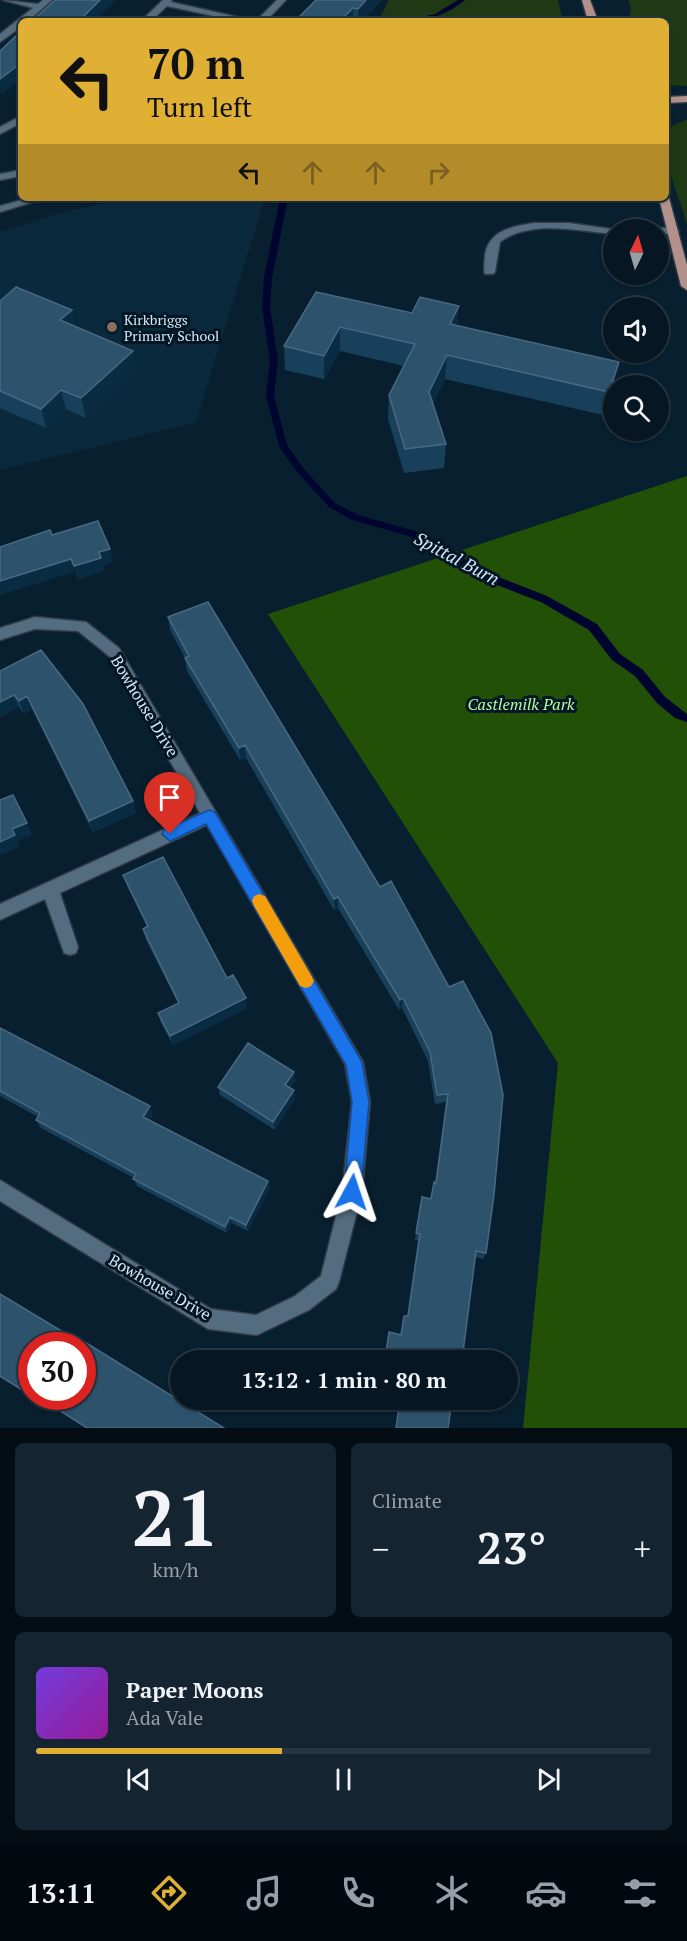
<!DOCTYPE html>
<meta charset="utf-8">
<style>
body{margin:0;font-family:"PT Serif",serif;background:#142430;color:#f1f3f6;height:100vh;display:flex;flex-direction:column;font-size:22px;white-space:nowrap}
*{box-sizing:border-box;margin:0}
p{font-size:20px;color:#989fa6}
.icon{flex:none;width:33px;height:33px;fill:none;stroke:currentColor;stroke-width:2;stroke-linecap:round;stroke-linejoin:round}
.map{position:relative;height:1428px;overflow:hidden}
.drawer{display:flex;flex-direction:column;gap:15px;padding:15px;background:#030d13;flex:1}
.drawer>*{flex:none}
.hud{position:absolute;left:18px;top:18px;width:651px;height:183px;border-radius:9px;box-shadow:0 2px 4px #0004,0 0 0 2px #273641;background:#e0b034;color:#111;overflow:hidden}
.needle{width:39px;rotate:5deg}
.fabs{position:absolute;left:603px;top:219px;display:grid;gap:12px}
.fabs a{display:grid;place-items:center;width:66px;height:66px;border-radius:50%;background:#061723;box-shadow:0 2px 4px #0004,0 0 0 2px #273641;font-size:30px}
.speed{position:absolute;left:18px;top:1332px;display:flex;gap:12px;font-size:30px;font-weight:700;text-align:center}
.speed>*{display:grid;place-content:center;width:78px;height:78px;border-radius:50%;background:#061723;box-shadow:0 2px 4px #0004,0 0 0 2px #273641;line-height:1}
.speed .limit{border:9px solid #d22;background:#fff;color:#111}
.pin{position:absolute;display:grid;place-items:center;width:51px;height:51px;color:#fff;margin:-62px -26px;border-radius:50% 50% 50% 0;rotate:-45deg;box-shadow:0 0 6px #0007}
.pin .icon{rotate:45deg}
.me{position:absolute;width:66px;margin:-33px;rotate:5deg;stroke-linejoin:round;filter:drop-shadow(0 0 4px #0008)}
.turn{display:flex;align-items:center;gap:21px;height:126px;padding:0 30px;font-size:27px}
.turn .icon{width:78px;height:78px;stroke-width:2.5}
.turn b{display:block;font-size:42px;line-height:51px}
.lanes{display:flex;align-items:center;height:57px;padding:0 30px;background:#0003;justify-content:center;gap:30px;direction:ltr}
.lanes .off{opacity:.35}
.big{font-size:45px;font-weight:700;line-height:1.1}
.drawer .card{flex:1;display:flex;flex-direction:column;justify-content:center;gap:9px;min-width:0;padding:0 21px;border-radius:9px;background:#142430}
.drawer .dial{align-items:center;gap:0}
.dial b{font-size:78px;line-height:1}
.song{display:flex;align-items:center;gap:18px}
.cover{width:72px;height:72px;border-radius:9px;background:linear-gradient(135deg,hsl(260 70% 55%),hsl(300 70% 35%))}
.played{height:6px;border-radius:3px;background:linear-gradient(90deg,#e0b034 40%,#273641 40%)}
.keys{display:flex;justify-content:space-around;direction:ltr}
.heat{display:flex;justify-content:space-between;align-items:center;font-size:33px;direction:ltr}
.drawer .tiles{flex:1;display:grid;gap:15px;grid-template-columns:1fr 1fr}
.card:last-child{grid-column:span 2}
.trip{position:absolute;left:170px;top:1350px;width:348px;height:60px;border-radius:30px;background:#061723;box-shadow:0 2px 4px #0004,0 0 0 2px #273641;font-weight:700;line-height:60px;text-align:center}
.tab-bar{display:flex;height:96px;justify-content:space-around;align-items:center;background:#02090e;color:#989fa6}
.tab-bar .icon{width:42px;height:42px}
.tab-bar .selected{color:#e0b034}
.tab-bar b{font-size:27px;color:#f1f3f6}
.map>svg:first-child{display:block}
.built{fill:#0b293d}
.green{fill:#1e3913}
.forest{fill:#225007}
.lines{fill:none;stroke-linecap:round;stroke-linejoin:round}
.stream{fill:#00052f;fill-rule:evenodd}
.minor-casing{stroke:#303947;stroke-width:3}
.major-casing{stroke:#303947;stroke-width:3}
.minor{fill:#546c80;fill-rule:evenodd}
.major{fill:#b2918b;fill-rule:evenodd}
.wall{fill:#18405b}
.shaded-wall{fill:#092c43}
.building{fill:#2d526c;stroke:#486981;stroke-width:1.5}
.route{fill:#1a73e8;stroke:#114b97;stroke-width:1.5}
.slow{fill:#f59e0b}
.education-dot{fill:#8d6e63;stroke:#021625;stroke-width:2}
.labels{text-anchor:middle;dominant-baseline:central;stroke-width:6;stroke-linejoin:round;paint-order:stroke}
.far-poi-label{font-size:14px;fill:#d9e6f2;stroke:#021625;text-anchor:start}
.park-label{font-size:16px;font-style:italic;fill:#b4f99b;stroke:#021625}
.street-label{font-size:16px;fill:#d9e6f2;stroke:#021625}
.water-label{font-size:18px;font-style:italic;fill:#d9e5f7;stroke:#021625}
</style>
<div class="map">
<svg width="687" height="1428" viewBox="0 0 687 1428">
<rect width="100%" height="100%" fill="#081f2f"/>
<path class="built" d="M127,198H265L196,422L0,470V232L60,213Z"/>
<path class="green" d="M389,0H558L563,21H378Z
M628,0H687V86L666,85V21H629L631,8Z
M687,119V225C678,190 661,165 668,128Z"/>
<path class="forest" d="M687,476V1428H523L558,1063L268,614Z"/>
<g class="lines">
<path class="stream" d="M458,0H465C448,14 429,21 407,21L435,14Z
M280,198H288L272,278L270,307L278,361L274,396L287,445L303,468L335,503L358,515L415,531L493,575L547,596L597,624L620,654L643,670L665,697L687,714V722L675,718L657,703L635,676L612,660L589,630L541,602L487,581L409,536L352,520L329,507L297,472L279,446L266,396L270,361L262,307L264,278Z"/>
<g class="minor-casing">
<path id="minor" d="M3,0L38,4L43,0H52L28,21H21V27L0,42V34L33,8Z
M163,0H172L171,2L255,21H237L167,6L151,21H141Z
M277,0H286L266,21H256Z
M21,116V123L0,134V127Z
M21,170V176L0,180V174Z
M29,198H46L0,212V206Z
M534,223H569L618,230H614V234C578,231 531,219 500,242L495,272L493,274H485C483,269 485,262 485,255C489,230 513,226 534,223Z
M658,228H674L679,231L674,234H658V230H654Z
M35,617L86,622L119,648L363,1062L370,1102L362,1192L339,1282L336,1289L309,1310L257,1335L208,1329L0,1201V1180L211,1309L256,1315L295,1296L321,1276L342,1192L352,1102L345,1064L207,825L60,893L78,947L76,953L70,955L64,953L45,899L0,920V904L200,813L109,656L78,631L35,629L0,640V628Z"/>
</g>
<g class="major-casing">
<path id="major" d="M582,0H590L598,21H588Z
M687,96V102L666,103V97Z
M666,195L669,198L687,265V290L681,286L659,198H666Z"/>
</g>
<use href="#minor" class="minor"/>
<use href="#major" class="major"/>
</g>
<path class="wall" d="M316,0H382L362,21H295Z
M316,292L457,326L619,362L613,386L603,415L445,379L433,404L446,444L444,468L404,473L388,419L389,395L404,366L340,351L324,379L285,370L284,346Z
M0,301L75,327L133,351L136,370L86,418L66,409L46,428L0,408Z
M168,617L380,887L449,987L486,1253L483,1259L476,1257L401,1334L407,1316L418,1240H415L420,1204L430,1199L434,1182L435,1183L446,1102L435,1104L428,1061L402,1008L399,1010L338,908L334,910L246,758L240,760L187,671L185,658L170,630Z
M0,671L133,801L136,813L93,832L32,709L24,714L19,707Z
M123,875L227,978L247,1008L173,1045L161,1023L158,1013L178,1003L146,940L143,929L147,927L127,886Z
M0,1028L153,1114L150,1120L268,1181L270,1188L248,1231L232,1223L227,1233L137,1186L134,1178L41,1128L36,1120L38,1117L0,1096Z
M295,1080L290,1088L294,1090L295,1098L275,1130L220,1095L218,1087Z"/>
<path class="shaded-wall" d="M100,0H116L95,21H79Z
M366,0H382L362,21H358V9Z
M353,8V21H340Z
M21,63V79L1,95L0,79Z
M459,306L457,330L450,324Z
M72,310L76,330L60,320Z
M340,327V351L324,379V356Z
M133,351L136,370L86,418L81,398Z
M447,355L445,379L427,416L429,392Z
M619,362L613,386L603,415L609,392Z
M61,390L66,409L46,428L41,409Z
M110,549L113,562L103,565L104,571L77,580L74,566L99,552Z
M71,559L74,572L0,595V581Z
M14,695L19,707L0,718V702Z
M27,696L32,709L24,714L19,701Z
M245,745L246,758L240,760L239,748Z
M133,801L136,813L93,832L89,821Z
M27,823L32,835L17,841L20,847L0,855V842L12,829Z
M338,897V908L334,910V899Z
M246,998L247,1008L173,1045L170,1036Z
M403,998L402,1008L399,1010L400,1000Z
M294,1072L295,1080L286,1093L285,1085Z
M294,1090L295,1098L275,1130L273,1122Z
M150,1106L153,1114L147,1125L143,1117Z
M268,1181L270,1188L248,1231L246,1225Z
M230,1217L232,1223L227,1233L225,1227Z"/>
<path class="building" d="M55,0H100L79,21H32Z
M316,0H366L358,9L353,8L340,21H295Z
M21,31V63L0,79V51Z
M16,287L72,310L60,320L133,351L81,398L61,390L41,409L0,391V301Z
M316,292L412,313L420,297L459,306L450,324L619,362L609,392L447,355L429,392L446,444L405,449L389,395L415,344L340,327L324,356L284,346Z
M98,521L110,549L99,552L101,558L74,566L71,559L0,581V547L50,530L52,535Z
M208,602L380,887L391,881L449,987L463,981L491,1033L503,1095L494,1195L486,1253L476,1251L462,1360H385L389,1332L401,1335L404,1316H408L420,1234L416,1233L422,1197L431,1199L434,1182L436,1183L448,1094L437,1095L430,1052L403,998L400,1000L338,897L334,899L245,745L239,748L185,658L189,656L168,617Z
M41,650L83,704L133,801L89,821L27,696L19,701L14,695L0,702V671Z
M13,795L27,823L12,829L15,835L0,842V800Z
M163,857L227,978L233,975L246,998L170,1036L158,1013L179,1003L143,929L148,926L123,875Z
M0,1028L150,1106L143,1117L268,1181L246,1225L230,1217L225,1227L133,1179L136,1174L36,1120L40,1113L0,1091Z
M248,1043L294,1072L285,1085L294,1090L273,1122L218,1087Z
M0,1294L73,1338L75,1336L224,1428H87L37,1396H82V1346H32V1393L30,1395L0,1376Z
M400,1400H452L448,1428H396Z"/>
<path class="route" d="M209,810L215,812L362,1062L369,1102L361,1192L358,1198L352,1201L346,1198L344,1192L352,1102L346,1065L206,824L170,841L162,834L164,830Z"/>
<path class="slow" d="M259,894L265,896L311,975L314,981L311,986L306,988L300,986L254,906L252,901L254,896Z"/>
<circle class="education-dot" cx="112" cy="327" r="6"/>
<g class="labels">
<g class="far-poi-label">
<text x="124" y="319">Kirkbriggs<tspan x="124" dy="16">Primary School</tspan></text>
</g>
<g class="park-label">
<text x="521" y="704">Castlemilk Park</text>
</g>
<g class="street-label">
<text transform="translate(145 706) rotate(59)">Bowhouse Drive</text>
<text transform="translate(160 1287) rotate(30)">Bowhouse Drive</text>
</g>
<g class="water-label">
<text transform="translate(457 558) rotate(28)">Spittal Burn</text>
</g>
</g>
</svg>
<div class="fabs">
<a><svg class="needle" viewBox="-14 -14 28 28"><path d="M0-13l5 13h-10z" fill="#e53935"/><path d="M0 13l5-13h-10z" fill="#989fa6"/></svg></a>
<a><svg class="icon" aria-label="sound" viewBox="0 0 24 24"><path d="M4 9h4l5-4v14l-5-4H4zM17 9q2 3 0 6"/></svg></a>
<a><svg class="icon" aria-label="search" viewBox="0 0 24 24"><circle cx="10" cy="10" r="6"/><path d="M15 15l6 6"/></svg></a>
</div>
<div class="speed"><div class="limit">30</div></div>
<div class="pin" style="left:170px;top:834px;background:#d93025"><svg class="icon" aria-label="arrive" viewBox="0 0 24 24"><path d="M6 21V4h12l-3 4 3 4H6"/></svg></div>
<svg class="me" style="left:352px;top:1192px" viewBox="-20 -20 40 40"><path d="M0-17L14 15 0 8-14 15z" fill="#1a73e8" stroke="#fff" stroke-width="4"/></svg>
<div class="trip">13:12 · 1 min · 80 m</div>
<div class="hud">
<div class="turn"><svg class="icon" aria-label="left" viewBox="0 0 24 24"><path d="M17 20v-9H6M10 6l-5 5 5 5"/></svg><div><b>70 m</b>Turn left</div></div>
<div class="lanes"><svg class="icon" aria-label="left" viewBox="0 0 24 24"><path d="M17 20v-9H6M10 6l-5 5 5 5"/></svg><svg class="icon off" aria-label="ahead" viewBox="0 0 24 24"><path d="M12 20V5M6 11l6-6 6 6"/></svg><svg class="icon off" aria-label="ahead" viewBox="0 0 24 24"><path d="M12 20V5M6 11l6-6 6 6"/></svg><svg class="icon off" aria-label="right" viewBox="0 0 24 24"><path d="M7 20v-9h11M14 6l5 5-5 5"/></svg></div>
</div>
</div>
<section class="drawer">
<div class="tiles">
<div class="card dial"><b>21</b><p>km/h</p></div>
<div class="card"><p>Climate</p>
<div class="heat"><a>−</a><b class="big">23°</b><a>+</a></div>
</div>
<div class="card">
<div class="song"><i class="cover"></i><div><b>Paper Moons</b><p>Ada Vale</p></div></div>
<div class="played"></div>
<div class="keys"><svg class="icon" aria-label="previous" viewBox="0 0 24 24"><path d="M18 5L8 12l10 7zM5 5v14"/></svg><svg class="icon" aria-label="pause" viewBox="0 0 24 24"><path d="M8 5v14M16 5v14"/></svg><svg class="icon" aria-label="next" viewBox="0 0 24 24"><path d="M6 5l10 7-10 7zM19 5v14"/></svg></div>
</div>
</div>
</section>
<nav class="tab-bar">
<b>13:11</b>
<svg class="icon selected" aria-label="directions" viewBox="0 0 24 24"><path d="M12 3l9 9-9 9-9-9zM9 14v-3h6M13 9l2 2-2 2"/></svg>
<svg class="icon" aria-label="music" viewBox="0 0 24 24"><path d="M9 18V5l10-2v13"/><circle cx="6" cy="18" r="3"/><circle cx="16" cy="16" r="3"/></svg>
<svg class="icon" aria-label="phone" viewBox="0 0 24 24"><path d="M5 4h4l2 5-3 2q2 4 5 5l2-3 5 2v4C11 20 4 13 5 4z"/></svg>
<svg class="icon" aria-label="climate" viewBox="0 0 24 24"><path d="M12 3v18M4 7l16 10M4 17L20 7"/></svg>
<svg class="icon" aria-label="car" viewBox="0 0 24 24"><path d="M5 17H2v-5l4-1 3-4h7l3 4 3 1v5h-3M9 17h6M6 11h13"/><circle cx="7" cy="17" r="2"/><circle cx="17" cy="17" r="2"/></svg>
<svg class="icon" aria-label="filters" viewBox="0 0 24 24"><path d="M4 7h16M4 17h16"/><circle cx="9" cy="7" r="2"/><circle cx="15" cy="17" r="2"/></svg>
</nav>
